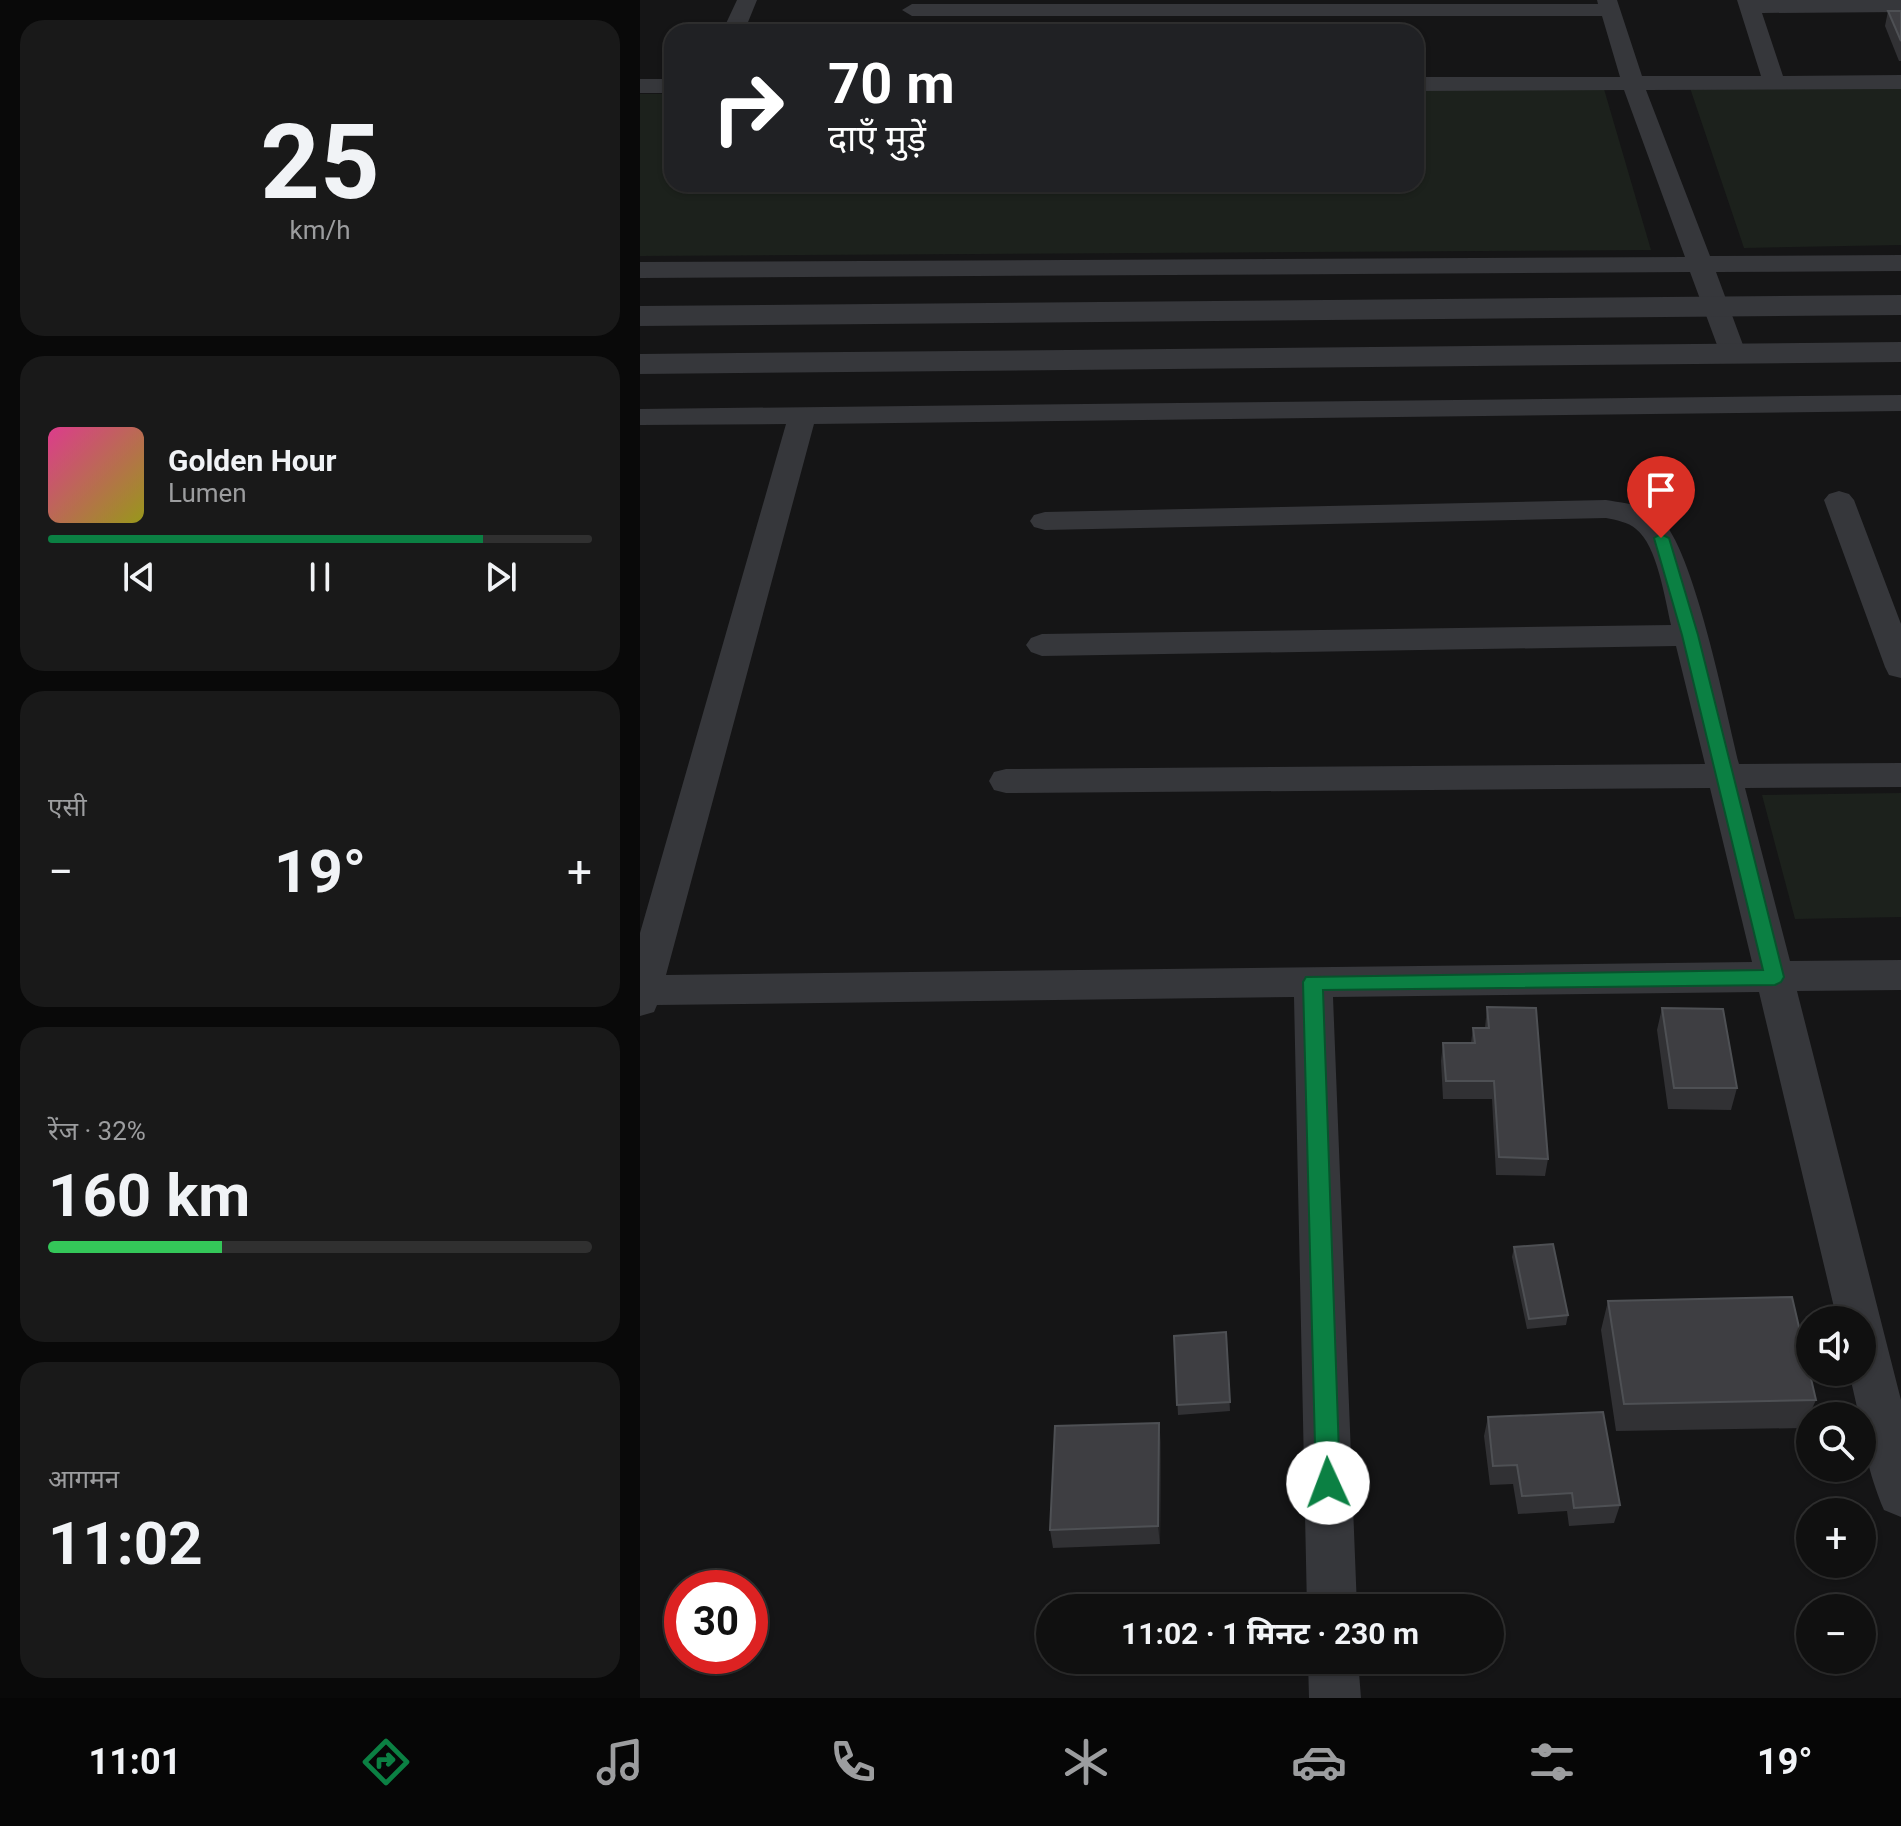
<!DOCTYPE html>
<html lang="hi">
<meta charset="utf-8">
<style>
body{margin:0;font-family:Roboto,"Noto Sans Devanagari",sans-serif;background:#191919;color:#f1f3f6;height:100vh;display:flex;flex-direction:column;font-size:30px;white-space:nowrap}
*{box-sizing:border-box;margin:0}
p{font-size:26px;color:#9c9d9f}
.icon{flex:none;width:44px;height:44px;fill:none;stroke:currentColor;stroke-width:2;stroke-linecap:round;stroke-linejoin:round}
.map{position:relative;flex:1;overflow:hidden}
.side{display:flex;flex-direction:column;gap:20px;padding:20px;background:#090909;width:640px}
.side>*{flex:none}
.hud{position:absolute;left:24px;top:24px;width:760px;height:168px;border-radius:24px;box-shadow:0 2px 6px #0004,0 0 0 2px #303030;background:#202124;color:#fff;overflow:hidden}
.buttons{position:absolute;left:1156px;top:1306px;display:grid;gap:16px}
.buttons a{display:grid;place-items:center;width:80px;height:80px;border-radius:50%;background:#101010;box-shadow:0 2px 6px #0004,0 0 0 2px #303030;font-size:40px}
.speed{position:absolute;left:24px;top:1570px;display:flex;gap:16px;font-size:40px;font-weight:700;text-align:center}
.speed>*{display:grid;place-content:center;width:104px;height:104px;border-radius:50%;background:#101010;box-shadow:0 2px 6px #0004,0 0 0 2px #303030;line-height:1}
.speed .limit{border:12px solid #d22;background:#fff;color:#111}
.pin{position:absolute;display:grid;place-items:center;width:68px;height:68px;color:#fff;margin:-82px -34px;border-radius:50% 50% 50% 0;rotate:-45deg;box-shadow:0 0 8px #0007}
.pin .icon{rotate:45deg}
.me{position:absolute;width:88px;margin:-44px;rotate:358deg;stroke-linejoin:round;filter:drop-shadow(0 0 6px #0008)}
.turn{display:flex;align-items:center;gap:28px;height:168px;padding:0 32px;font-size:36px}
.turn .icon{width:104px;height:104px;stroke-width:2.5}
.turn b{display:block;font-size:56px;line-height:68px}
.big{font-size:60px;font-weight:700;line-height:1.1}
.side .widget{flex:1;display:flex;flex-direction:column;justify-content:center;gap:12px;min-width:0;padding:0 28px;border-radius:24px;background:#191919}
.side .dial{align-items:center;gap:0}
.dial b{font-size:104px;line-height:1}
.song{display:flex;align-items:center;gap:24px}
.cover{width:96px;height:96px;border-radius:12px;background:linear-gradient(135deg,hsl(330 70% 55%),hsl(60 70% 35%))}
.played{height:8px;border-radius:4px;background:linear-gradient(90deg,#0b8043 80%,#303030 80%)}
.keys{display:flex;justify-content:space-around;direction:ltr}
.heat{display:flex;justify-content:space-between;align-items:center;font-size:44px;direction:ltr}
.charge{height:12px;border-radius:6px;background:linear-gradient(90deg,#34c759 32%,#303030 0)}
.trip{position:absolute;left:396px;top:1594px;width:468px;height:80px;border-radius:40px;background:#101010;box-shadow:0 2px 6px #0004,0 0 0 2px #303030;font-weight:700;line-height:80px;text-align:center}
.tab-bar{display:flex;height:128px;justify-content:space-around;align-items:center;background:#060606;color:#9c9d9f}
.tab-bar .icon{width:56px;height:56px}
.tab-bar .current{color:#0b8043}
.tab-bar b{font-size:36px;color:#f1f3f6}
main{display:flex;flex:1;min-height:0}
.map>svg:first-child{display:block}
.green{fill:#1c211c}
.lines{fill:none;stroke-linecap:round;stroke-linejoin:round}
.minor{fill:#36373b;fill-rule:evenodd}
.tertiary{fill:#36373b;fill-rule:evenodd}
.wall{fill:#313134}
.shaded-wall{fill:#202022}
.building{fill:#3e3e42;stroke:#4e5054;stroke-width:2}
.route{fill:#0b8043;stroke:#07532c;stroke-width:2}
</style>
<main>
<section class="side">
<div class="widget dial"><b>25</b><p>km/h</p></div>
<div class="widget">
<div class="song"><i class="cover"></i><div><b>Golden Hour</b><p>Lumen</p></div></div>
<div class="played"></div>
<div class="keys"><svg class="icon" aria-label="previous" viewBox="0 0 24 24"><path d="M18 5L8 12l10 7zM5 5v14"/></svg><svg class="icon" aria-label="pause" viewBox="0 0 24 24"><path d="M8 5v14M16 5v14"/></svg><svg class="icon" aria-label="next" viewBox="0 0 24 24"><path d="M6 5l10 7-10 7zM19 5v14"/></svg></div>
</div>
<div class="widget"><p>एसी</p>
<div class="heat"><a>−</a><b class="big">19°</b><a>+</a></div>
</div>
<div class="widget"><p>रेंज · 32%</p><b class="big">160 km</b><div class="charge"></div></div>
<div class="widget"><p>आगमन</p><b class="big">11:02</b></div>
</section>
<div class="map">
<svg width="1261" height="1698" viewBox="0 0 1261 1698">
<rect width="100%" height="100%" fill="#151516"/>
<path class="green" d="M1261,87V245L1104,248L1050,88Z
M964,89L1011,250L0,256V94H32V184H776V90Z
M1261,793V917L1155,919L1122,795Z"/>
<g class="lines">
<path class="minor" d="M97,0H117L104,32H82Z
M957,0H977L1002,76H1121L1097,0H1261V12L1122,13L1143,76L1261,75V89L1006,90L1070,256L1261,255V271L1076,272L1106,353L1103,359H1083L1080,353L1050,272L0,278V262L1045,257L984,90L776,91V77H980L962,16H272L262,10L272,4H958Z
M0,79H32V93H0Z
M1261,395V411L174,424L26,975L1112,962L1070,788L366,793L354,790L349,781L354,772L366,769L1065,764L1036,646L402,656L391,652L386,645L391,638L402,634L1031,625C1025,599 1017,545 996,529C988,522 976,520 966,518L405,530L394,527L390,521L394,515L405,512L966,500C983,503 1006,505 1019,517C1054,547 1086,713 1099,764L1261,763V787L1105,788L1150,961L1261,960V990L1157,991L1261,1400V1517L1244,1510C1232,1482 1222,1447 1222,1416H1219L1209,1372H1222V1320H1197L1119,992L693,997L717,1608H667L654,997L17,1005L14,1012L0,1016V933L146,424L0,425V409Z
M1199,491L1209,494L1214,500L1261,624V678L1249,675L1245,667L1184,500L1189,494Z
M668,1660H718L721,1698H669Z"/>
<path class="tertiary" d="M1261,295V315L0,326V306Z
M1261,342V362L0,374V354Z"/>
</g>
<path class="wall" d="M1248,11H1261V61H1259L1245,26Z
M847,1007L908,1159L905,1176L856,1175L852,1099H803L801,1061L803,1043H831L833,1028H845Z
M1022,1008L1097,1088L1091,1110L1028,1109L1017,1030Z
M874,1247L928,1315L926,1325L887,1329L872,1257Z
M968,1301L1176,1400L1163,1428L976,1431L961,1330Z
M586,1332L590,1411L538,1415L534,1336Z
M848,1417L980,1505L974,1523L929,1526L927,1511L878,1514L873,1484L850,1485L844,1436Z
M521,1442L520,1544L413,1548L410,1530Z"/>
<path class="shaded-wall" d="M519,1423L521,1442L520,1544L518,1526Z"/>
<path class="building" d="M1248,11H1261V41Z
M847,1007L896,1008L908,1159L859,1157L854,1081H806L803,1043H835L833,1028H849Z
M1022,1008L1083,1009L1097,1088H1034Z
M913,1244L928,1315L889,1319L874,1247Z
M1152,1297L1176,1400L984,1404L968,1301Z
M586,1332L590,1402L537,1405L534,1336Z
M963,1412L980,1505L934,1508L932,1493L882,1496L877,1465L853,1466L848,1417Z
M519,1423L518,1526L410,1530L415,1426Z"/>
<path class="route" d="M1021,534L1029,538L1058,635L1144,977L1141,982L1135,985L683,990L700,1483L696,1491L688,1494L680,1491L676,1483L663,982L666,977L1123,970L1042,635L1014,538Z"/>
</svg>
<div class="buttons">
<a><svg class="icon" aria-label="sound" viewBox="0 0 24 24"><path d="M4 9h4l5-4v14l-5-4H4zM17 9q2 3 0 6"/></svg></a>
<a><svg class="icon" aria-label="search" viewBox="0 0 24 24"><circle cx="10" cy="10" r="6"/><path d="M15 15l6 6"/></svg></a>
<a>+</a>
<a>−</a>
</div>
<div class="speed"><div class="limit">30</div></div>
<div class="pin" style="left:1021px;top:538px;background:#d93025"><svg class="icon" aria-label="arrive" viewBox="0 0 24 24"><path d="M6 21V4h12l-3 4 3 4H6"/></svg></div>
<svg class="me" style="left:688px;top:1483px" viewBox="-20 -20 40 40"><circle r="19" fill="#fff"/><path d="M0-13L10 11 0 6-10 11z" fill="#0b8043"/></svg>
<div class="trip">11:02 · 1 मिनट · 230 m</div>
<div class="hud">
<div class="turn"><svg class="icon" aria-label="right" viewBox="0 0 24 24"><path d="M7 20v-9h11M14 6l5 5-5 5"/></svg><div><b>70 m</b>दाएँ मुड़ें</div></div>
</div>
</div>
</main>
<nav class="tab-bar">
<b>11:01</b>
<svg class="icon current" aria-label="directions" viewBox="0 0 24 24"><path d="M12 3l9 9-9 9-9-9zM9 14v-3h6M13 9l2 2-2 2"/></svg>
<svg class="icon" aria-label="music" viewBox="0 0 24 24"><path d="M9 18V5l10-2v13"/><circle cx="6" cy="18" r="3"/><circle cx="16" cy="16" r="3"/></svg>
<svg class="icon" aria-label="phone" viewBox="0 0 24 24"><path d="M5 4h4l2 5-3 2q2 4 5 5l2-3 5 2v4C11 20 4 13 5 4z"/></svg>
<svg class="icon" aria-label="climate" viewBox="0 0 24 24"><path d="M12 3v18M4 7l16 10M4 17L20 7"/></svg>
<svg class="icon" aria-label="car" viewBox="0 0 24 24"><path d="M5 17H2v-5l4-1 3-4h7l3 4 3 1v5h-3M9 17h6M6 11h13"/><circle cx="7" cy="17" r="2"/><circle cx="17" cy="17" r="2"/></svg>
<svg class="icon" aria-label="filters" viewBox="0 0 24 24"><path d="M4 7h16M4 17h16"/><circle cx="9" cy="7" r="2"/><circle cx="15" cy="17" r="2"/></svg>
<b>19°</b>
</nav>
